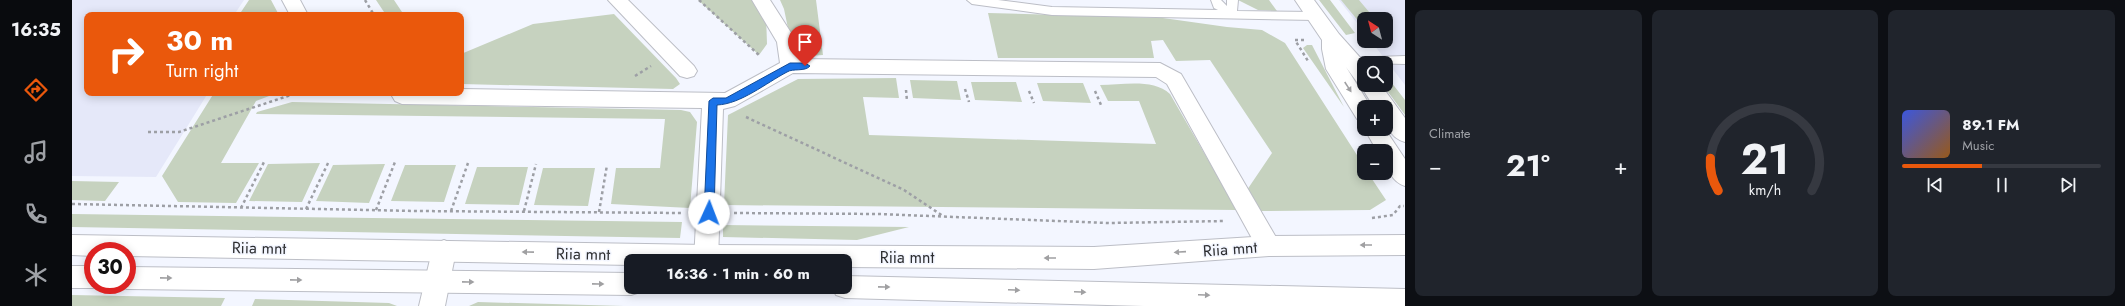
<!DOCTYPE html>
<meta charset="utf-8">
<style>
body{margin:0;font-family:Jost,sans-serif;background:#20242c;color:#f1f3f6;height:100vh;display:flex;flex-direction:column;font-size:15px;white-space:nowrap}
*{box-sizing:border-box;margin:0}
p{font-size:13px;color:#9ea1a6}
.icon{flex:none;width:22px;height:22px;fill:none;stroke:currentColor;stroke-width:2;stroke-linecap:round;stroke-linejoin:round}
.map{position:relative;flex:1;overflow:hidden}
.side{display:flex;flex-direction:column;gap:10px;padding:10px;background:#0d0f14;width:720px}
.side>*{flex:none}
.guide{position:absolute;left:12px;top:12px;width:380px;height:84px;border-radius:8px;box-shadow:0 2px 10px #0003;background:#ea580c;color:#fff;overflow:hidden}
.needle{width:26px;rotate:324deg}
.fabs{position:absolute;left:1285px;top:12px;display:grid;gap:8px}
.fabs a{display:grid;place-items:center;width:36px;height:36px;border-radius:8px;background:#171b24;box-shadow:0 2px 10px #0003;font-size:20px}
.speed{position:absolute;left:12px;top:242px;display:flex;gap:8px;font-size:20px;font-weight:700;text-align:center}
.speed>*{display:grid;place-content:center;width:52px;height:52px;border-radius:50%;background:#171b24;box-shadow:0 2px 10px #0003;line-height:1}
.speed .limit{border:6px solid #d22;background:#fff;color:#111}
.pin{position:absolute;display:grid;place-items:center;width:34px;height:34px;color:#fff;margin:-41px -17px;border-radius:50% 50% 50% 0;rotate:-45deg;box-shadow:0 0 4px #0007}
.pin .icon{rotate:45deg}
.me{position:absolute;width:44px;margin:-22px;rotate:2deg;stroke-linejoin:round;filter:drop-shadow(0 0 3px #0008)}
.turn{display:flex;align-items:center;gap:14px;height:84px;padding:0 16px;font-size:18px}
.turn .icon{width:52px;height:52px;stroke-width:2.5}
.turn b{display:block;font-size:28px;line-height:34px}
.big{font-size:30px;font-weight:700;line-height:1.1}
.side .widget{flex:1;display:flex;flex-direction:column;justify-content:center;gap:6px;min-width:0;padding:0 14px;border-radius:8px;background:#20242c}
.side .dial{align-items:center;gap:0}
.dial svg{height:104px;overflow:visible;fill:none;stroke:#363941;stroke-width:7;stroke-linecap:round;text-anchor:middle}
.dial text{fill:#f1f3f6;stroke:none}
.song{display:flex;align-items:center;gap:12px}
.cover{width:48px;height:48px;border-radius:6px;background:linear-gradient(135deg,hsl(230 70% 55%),hsl(30 70% 35%))}
.played{height:4px;border-radius:2px;background:linear-gradient(90deg,#ea580c 40%,#363941 40%)}
.keys{display:flex;justify-content:space-around;direction:ltr}
.heat{display:flex;justify-content:space-between;align-items:center;font-size:22px;direction:ltr}
.side .tiles{flex:1;display:grid;gap:10px;grid-template-columns:repeat(3,1fr)}
.trip{position:absolute;left:552px;top:254px;width:228px;height:40px;border-radius:8px;background:#171b24;box-shadow:0 2px 10px #0003;font-weight:700;line-height:40px;text-align:center}
main{display:flex;flex:1;min-height:0}
.menu{display:flex;flex-direction:column;width:72px;justify-content:space-around;align-items:center;background:#090b0e;color:#9ea1a6}
.menu .icon{width:28px;height:28px}
.menu .current{color:#ea580c}
.menu b{font-size:18px;color:#f1f3f6}
.map>svg:first-child{display:block}
.built{fill:#e5e8f9}
.green{fill:#c6d2bf}
.lines{fill:none;stroke-linecap:round;stroke-linejoin:round}
.service-casing{stroke:#bcbec6;stroke-width:2}
.minor-casing{stroke:#bcbec6;stroke-width:2}
.secondary-casing{stroke:#bcbec6;stroke-width:2}
.path{stroke:#9d9fa5;stroke-width:2.5;stroke-dasharray:3 3;stroke-linecap:butt}
.service{fill:#fff;fill-rule:evenodd}
.minor{fill:#fff;fill-rule:evenodd}
.secondary{fill:#fff;fill-rule:evenodd}
.oneway{fill:#a0a0a2}
.route{fill:#1a73e8;stroke:#114b97}
.labels{text-anchor:middle;dominant-baseline:central;stroke-width:3;stroke-linejoin:round;paint-order:stroke}
.street-label{font-size:16px;fill:#2c2d30;stroke:#f3f6ff}
</style>
<main>
<nav class="menu">
<b>16:35</b>
<svg class="icon current" aria-label="directions" viewBox="0 0 24 24"><path d="M12 3l9 9-9 9-9-9zM9 14v-3h6M13 9l2 2-2 2"/></svg>
<svg class="icon" aria-label="music" viewBox="0 0 24 24"><path d="M9 18V5l10-2v13"/><circle cx="6" cy="18" r="3"/><circle cx="16" cy="16" r="3"/></svg>
<svg class="icon" aria-label="phone" viewBox="0 0 24 24"><path d="M5 4h4l2 5-3 2q2 4 5 5l2-3 5 2v4C11 20 4 13 5 4z"/></svg>
<svg class="icon" aria-label="climate" viewBox="0 0 24 24"><path d="M12 3v18M4 7l16 10M4 17L20 7"/></svg>
</nav>
<div class="map">
<svg width="1333" height="306" viewBox="0 0 1333 306">
<rect width="100%" height="100%" fill="#f3f6ff"/>
<path class="built" d="M0,0H172L162,15H15V93H136L84,177L0,176Z
M1267,0H1333V85L1299,41H1314V19H1292V32Z"/>
<path class="green" d="M177,0H199L207,15H167Z
M304,0H322L332,15H314Z
M626,0H684L694,15L695,44L687,55Z
M708,0H744L751,55L722,57L712,9Z
M1166,0H1197L1205,11L1186,10Z
M1247,0H1258L1283,33L1274,35Z
M1269,0H1287L1303,19H1292V28Z
M916,13L1091,18L1155,27L1190,30L1213,43L1292,166V173H1296L1314,200L1298,210L1187,211L1175,190L1200,153L1138,60L1104,61L1091,40L1079,41L1082,58H926Z
M542,14L604,78L608,84L601,89L389,84V54L461,24Z
M1235,45H1240L1272,107L1231,48Z
M824,78L827,98L791,97L797,135L1084,144L1067,101H1036L1028,85C1050,85 1081,78 1098,94L1165,210L652,205L656,115L726,79Z
M1316,78L1333,100V115L1311,85H1314V79Z
M838,80L885,81L889,100L841,98Z
M899,82H944L950,102L903,100Z
M965,83H1011L1019,103L971,101Z
M142,93H205L184,101L149,163H187L164,203L106,202L90,176Z
M220,102L609,110L618,112L625,122L618,208L539,204L544,168H588L593,119L184,114L185,112Z
M248,163L230,202L177,201L196,164Z
M313,164L297,203L244,201L261,165Z
M333,165H384L372,202L319,201Z
M405,167H456L447,205L393,204Z
M471,168H523L516,206L462,205Z
M0,181L47,182L33,201L0,200Z
M0,214L610,222L608,238L0,227Z
M651,225L837,227L785,240L651,237Z
M0,295L153,298L149,306H0Z
M183,299L317,303L325,306H180Z
M406,302L552,306H397Z"/>
<g class="lines">
<g class="service-casing">
<path id="service" d="M895,0H926L980,7L1146,10L1142,8L1139,0H1149L1155,6V0H1166L1165,11L1244,12L1250,16L1244,20L980,15L900,4Z
M1333,56V64L1292,63V66H1274L1268,62L1274,58Z"/>
</g>
<g class="minor-casing">
<path id="minor" d="M210,0H228L236,15H218Z
M536,0H556L622,66L625,71L622,76L615,78L608,76Z
M680,0H698L725,42L727,59L1088,63L1109,74L1209,246L1206,253L1197,256L1188,253L1095,84L1084,77L721,73L663,106L651,109L646,261H622L630,108L330,104L323,101L320,96L321,93H389V89L653,93L708,63L705,42Z
M1223,0H1242L1267,34L1293,63L1292,85H1309L1333,118V142C1316,137 1314,123 1314,107H1302L1288,85L1289,83L1285,82L1274,67L1299,107H1292V121L1285,119L1254,69L1250,49V40Z
M1292,128L1313,129L1333,159V186C1318,181 1314,166 1314,151H1305Z
M372,240L381,244L384,251L373,306H347L360,251L363,244Z"/>
</g>
<g class="secondary-casing">
<path id="secondary" d="M0,235L635,245L1022,247L1197,236L1333,235V255L1197,256L1022,269L773,267V261H559V265L55,256V251H21V256L0,255Z
M0,266H21V285H29L21,288H0Z
M55,267L559,273V287H570L568,292L559,295L55,289L46,285H55Z
M773,276L1333,289V306H1072L773,298L764,295L760,287H773Z"/>
</g>
<path class="path" d="M293,0L302,15
M627,0L688,56
M1232,40H1223L1236,61
M563,76L579,66
M893,89L897,102
M834,90L835,101
M957,91L962,103
M1023,91L1029,105
M674,117L832,190L871,216
M76,132H107L225,93
M0,204L345,211L609,213
M169,208L193,160
M234,209L257,161
M304,210L323,162
M379,211L396,163
M452,211L464,164
M527,212L535,165
M662,213L806,214L1037,223L1153,221
M1300,218L1321,215L1328,206H1332"/>
<use href="#service" class="service"/>
<use href="#minor" class="minor"/>
<use href="#secondary" class="secondary"/>
</g>
<defs><path id="oneway-solid" d="M-6-.8H1V-3.2L6.5 0L1 3.2V.8H-6Z"/></defs>
<g class="oneway">
<use href="#oneway-solid" transform="translate(1276 87) rotate(57)"/>
<use href="#oneway-solid" transform="translate(1294 245) rotate(180)"/>
<use href="#oneway-solid" transform="translate(456 252) rotate(-179)"/>
<use href="#oneway-solid" transform="translate(1108 252) rotate(176)"/>
<use href="#oneway-solid" transform="translate(978 258) rotate(-180)"/>
<use href="#oneway-solid" transform="translate(94 278) rotate(1)"/>
<use href="#oneway-solid" transform="translate(224 280) rotate(1)"/>
<use href="#oneway-solid" transform="translate(396 282) rotate(1)"/>
<use href="#oneway-solid" transform="translate(526 284) rotate(1)"/>
<use href="#oneway-solid" transform="translate(812 287) rotate(1)"/>
<use href="#oneway-solid" transform="translate(942 290) rotate(2)"/>
<use href="#oneway-solid" transform="translate(1008 292) rotate(2)"/>
<use href="#oneway-solid" transform="translate(1132 295) rotate(2)"/>
</g>
<path class="route" d="M718,63H733L738,66C733,72 721,68 715,72C694,83 669,104 645,105L642,213L640,216H633L632,213L637,101L641,98H654Z"/>
<g class="labels">
<g class="street-label">
<text transform="translate(187 248) rotate(1)">Riia mnt</text>
<text transform="translate(1158 249) rotate(-4)">Riia mnt</text>
<text transform="translate(511 254) rotate(1)">Riia mnt</text>
<text x="835" y="257">Riia mnt</text>
</g>
</g>
</svg>
<div class="fabs">
<a><svg class="needle" viewBox="-14 -14 28 28"><path d="M0-13l5 13h-10z" fill="#e53935"/><path d="M0 13l5-13h-10z" fill="#9ea1a6"/></svg></a>
<a><svg class="icon" aria-label="search" viewBox="0 0 24 24"><circle cx="10" cy="10" r="6"/><path d="M15 15l6 6"/></svg></a>
<a>+</a>
<a>−</a>
</div>
<div class="speed"><div class="limit">30</div></div>
<div class="pin" style="left:733px;top:66px;background:#d93025"><svg class="icon" aria-label="arrive" viewBox="0 0 24 24"><path d="M6 21V4h12l-3 4 3 4H6"/></svg></div>
<svg class="me" style="left:637px;top:213px" viewBox="-20 -20 40 40"><circle r="19" fill="#fff"/><path d="M0-13L10 11 0 6-10 11z" fill="#1a73e8"/></svg>
<div class="trip">16:36 · 1 min · 60 m</div>
<div class="guide">
<div class="turn"><svg class="icon" aria-label="right" viewBox="0 0 24 24"><path d="M7 20v-9h11M14 6l5 5-5 5"/></svg><div><b>30 m</b>Turn right</div></div>
</div>
</div>
<section class="side">
<div class="tiles">
<div class="widget"><p>Climate</p>
<div class="heat"><a>−</a><b class="big">21°</b><a>+</a></div>
</div>
<div class="widget dial"><svg viewBox="0 0 100 80">
<path d="M14 69A42 42 0 1 1 86 69"/>
<path d="M14 69A42 42 0 0 1 8 44" stroke="#ea580c"/>
<text x="50" y="56" font-size="32" font-weight="700">21</text>
<text x="50" y="72" font-size="11">km/h</text>
</svg></div>
<div class="widget">
<div class="song"><i class="cover"></i><div><b>89.1 FM</b><p>Music</p></div></div>
<div class="played"></div>
<div class="keys"><svg class="icon" aria-label="previous" viewBox="0 0 24 24"><path d="M18 5L8 12l10 7zM5 5v14"/></svg><svg class="icon" aria-label="pause" viewBox="0 0 24 24"><path d="M8 5v14M16 5v14"/></svg><svg class="icon" aria-label="next" viewBox="0 0 24 24"><path d="M6 5l10 7-10 7zM19 5v14"/></svg></div>
</div>
</div>
</section>
</main>
